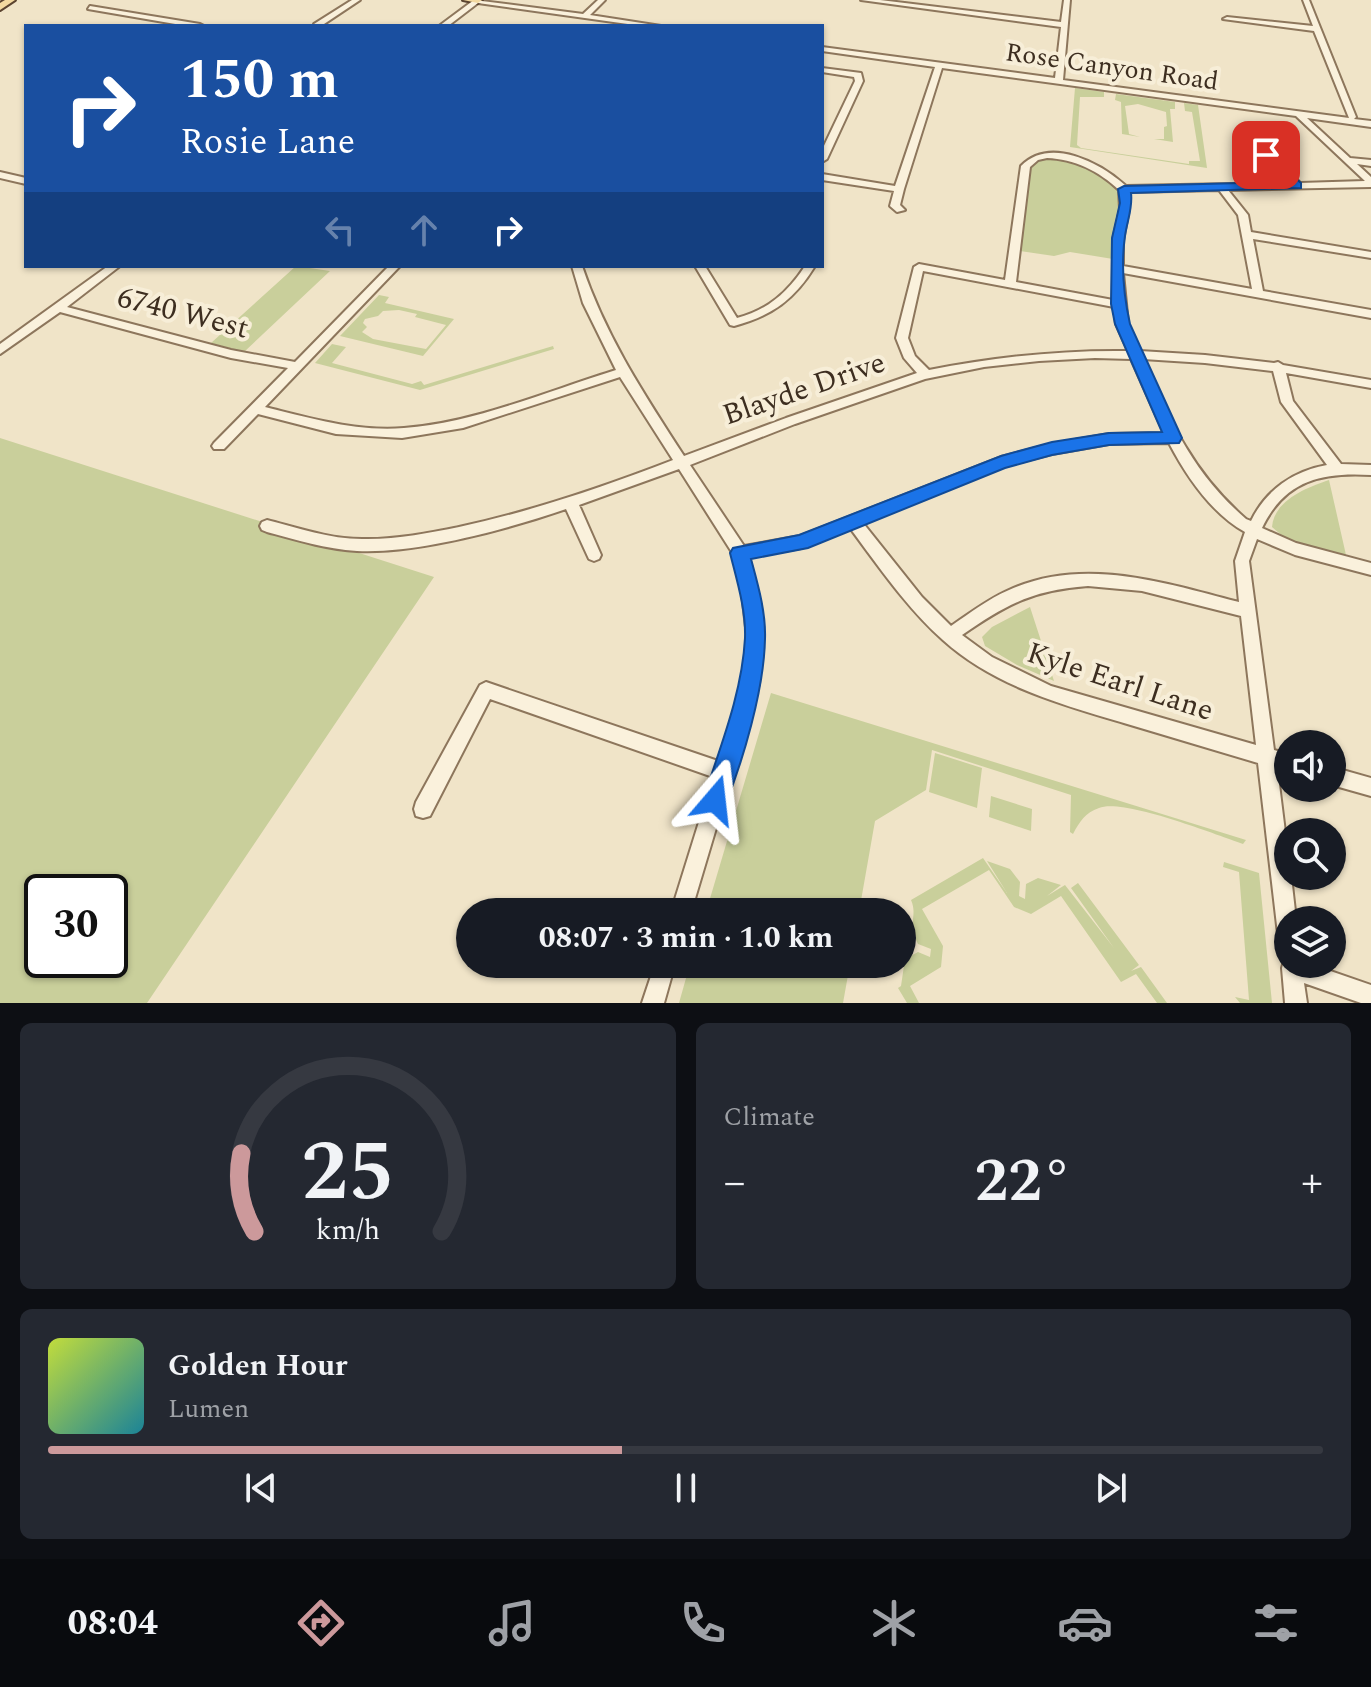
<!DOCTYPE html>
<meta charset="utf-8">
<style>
body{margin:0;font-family:Spectral,serif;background:#242831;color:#f1f3f6;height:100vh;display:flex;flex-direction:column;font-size:30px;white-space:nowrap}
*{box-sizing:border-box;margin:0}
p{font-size:26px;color:#9ea1a6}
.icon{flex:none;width:44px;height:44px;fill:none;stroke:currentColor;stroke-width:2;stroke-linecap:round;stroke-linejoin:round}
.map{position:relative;height:1003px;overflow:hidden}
.side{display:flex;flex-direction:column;gap:20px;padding:20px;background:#0d0f14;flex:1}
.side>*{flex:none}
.top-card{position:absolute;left:24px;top:24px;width:800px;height:244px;border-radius:0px;box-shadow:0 2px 6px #0004;background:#1a4fa0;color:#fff;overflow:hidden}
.fabs{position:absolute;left:1274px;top:730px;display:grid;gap:16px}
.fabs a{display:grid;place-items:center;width:72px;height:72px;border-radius:50%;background:#171b24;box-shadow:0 2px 6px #0004;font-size:40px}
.speed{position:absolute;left:24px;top:874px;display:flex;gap:16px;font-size:40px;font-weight:700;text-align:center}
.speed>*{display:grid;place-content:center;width:104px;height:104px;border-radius:50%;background:#171b24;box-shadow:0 2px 6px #0004;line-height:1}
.speed .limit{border:4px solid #111;border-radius:12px;background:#fff;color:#111}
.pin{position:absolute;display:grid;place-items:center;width:68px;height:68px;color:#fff;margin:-34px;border-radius:16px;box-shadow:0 4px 12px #0006}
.me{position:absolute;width:88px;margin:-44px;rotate:17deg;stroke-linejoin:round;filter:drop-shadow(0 0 6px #0008)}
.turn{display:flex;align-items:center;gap:28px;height:168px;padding:0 24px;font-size:36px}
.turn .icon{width:104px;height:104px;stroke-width:2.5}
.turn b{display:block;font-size:56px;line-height:68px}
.lanes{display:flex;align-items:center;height:76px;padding:0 24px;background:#0003;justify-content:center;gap:40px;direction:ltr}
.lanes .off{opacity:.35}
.big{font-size:60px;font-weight:700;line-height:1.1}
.side .tile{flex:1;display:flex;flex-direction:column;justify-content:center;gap:12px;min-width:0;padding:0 28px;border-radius:12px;background:#242831}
.side .dial{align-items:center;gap:0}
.dial svg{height:208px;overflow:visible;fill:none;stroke:#363941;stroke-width:7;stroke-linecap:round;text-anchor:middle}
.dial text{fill:#f1f3f6;stroke:none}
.song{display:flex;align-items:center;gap:24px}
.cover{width:96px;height:96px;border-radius:12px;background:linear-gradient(135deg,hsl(70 70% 55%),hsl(190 70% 35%))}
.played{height:8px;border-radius:4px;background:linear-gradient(90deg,#cc999b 45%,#363941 45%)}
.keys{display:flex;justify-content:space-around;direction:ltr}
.heat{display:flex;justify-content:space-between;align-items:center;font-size:44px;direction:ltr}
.side .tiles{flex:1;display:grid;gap:20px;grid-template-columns:1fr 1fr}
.tile:last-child{grid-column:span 2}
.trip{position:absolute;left:456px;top:898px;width:460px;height:80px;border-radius:40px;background:#171b24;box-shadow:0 2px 6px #0004;font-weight:700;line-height:80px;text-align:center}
.tabs{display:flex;height:128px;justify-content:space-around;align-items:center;background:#090b0e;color:#9ea1a6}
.tabs .icon{width:56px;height:56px}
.tabs .selected{color:#cc999b}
.tabs b{font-size:36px;color:#f1f3f6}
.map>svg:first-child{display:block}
.green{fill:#c9cf9b;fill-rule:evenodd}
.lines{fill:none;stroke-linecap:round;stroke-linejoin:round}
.minor-casing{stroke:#8d765c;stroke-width:4}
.major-casing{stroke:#5b4430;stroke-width:4}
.minor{fill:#faf1dc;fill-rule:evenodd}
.major{fill:#f3d9a0;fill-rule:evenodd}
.route{fill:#1a73e8;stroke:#114b97;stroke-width:2}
.labels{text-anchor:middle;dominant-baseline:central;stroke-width:8;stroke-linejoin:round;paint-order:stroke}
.far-street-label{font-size:26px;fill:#3d2e20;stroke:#f7eed8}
.street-label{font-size:30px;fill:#3d2e20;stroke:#f7eed8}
</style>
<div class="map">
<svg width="1371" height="1003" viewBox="0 0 1371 1003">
<rect width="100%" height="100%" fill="#f0e4c8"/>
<path class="green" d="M1075,88L1104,92V97H1080L1077,145L1081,148L1189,164V161H1200L1192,112L1185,111L1184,103L1198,105L1207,168L1070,147Z
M1116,94L1175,102V109H1170L1173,142L1154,139H1164V127L1167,126L1166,112L1138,104L1125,106L1129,134L1140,137L1122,134L1121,102L1115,100Z
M1044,158C1066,159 1115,168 1119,196C1121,204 1116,213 1115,221C1112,234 1113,246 1113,259L1070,252L1054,256L1020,251L1031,164Z
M296,266L330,271L244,352L211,343Z
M379,295L389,297L385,303L454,319L423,356L340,336ZM399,310L417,314L415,317L446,325L426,349L373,339L362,332L367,327L363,323L365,319L378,316L383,311Z
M332,344L346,347L332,363L412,384L421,381L424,385L553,346L554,349L420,390L315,363Z
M0,438L434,577L147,1003H0ZM42,892H110V960H42Z
M1329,480L1346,555L1286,539L1272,527C1274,500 1308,487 1329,480Z
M1030,607L1054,681L1017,665L985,646L982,637L992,627Z
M771,693L1246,840L1243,844C1214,834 1123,798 1099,808C1085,813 1080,821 1073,834L1070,832L1071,795L932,750L926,790L875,821L859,912H706Z
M935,753L982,768L977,808L929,792Z
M991,796L1032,809L1031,831L989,817Z
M983,858L1007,893L987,861L1010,869L1020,882L1019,896L1025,899L1026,884L1038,878L1061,885L1047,896L1065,885L1114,948L1071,888L1078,883L1139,965L1131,971L1141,967L1167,1003H1157L1136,974L1121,982L1061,896L1031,914L1014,907L989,870L922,909L943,946L941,967L910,986L919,1003H907L898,988L901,986L905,959L918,952L930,957L931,949L918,944C907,922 918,916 911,900Z
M1224,862L1259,873L1272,1003H1240L1235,997L1249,1000L1239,872L1223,867Z
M690,964H850L843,1003H679Z"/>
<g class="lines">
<g class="minor-casing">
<path id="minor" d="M352,0H360L321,26L314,24Z
M474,0L583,14L598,0H605L590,15L661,26H642L478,3L448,26H439Z
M861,0H880L1061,22L1064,0H1070L1063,80L1349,118L1314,31L1223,19L1227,17L1313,26L1303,0H1309L1356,117L1354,119L1371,121V127L1307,118L1350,158L1371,160V166L1357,164L1371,177V187L1228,190L1248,215L1251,232L1371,252V258L1253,239L1263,291L1371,310V318L1123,273L1128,324L1140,351L1205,355L1274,363L1278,362L1283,365L1371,380V388L1286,373L1293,401L1341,464L1371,465V475C1322,472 1285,480 1262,528L1296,543L1371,563V575L1295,555L1257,539L1249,561L1274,750L1288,754V772L1277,768L1288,856V876H1291L1296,920H1288V944L1281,941L1278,934L1258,763C1213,750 1169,736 1124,723C1060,704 994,686 943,640C908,609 879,567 850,528L801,548L749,557L758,593L763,636L759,684L691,912H671L713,777L490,699L430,816L423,818L416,816L414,809L416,802L480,685L486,682L718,761L743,684L747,636L742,593L733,554L679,469L579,505L601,555L599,559L594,561L589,559L566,509C508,529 418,554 357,551C326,549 296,540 267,532L262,530L260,526L262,522L267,520C298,528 330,539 362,539C394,540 428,533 459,527C533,511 603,487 673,460L620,377L463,428L402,438L336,434L258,414L224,449H214L212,446L214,443L288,368L231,358L60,312L0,354V344L108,266H120L67,307L231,350L295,362L389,266H400L265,407C310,418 357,432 404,428C474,423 548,391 616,370L583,303L572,266H582C606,337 644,394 684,456L786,418L917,373L904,358L896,338L914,267L919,264L1005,280L1021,166C1050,136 1101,163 1126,186L1289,183L1263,157L1249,137L1253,134L1300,183L1365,181L1296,116L942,68L904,189L900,205L905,210L897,212L890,206L894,191L822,180V174L895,186L935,67L822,51V47L1055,78L1061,27ZM1047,158C1074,159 1099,171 1119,190L1120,209L1113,240V300L1016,282L1030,167L1038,160ZM1219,190L1238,215L1252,289L1123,266V240L1129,209V192ZM923,271L1114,307L1116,324L1128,351C1060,350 995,357 929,370L915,356L908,338ZM1095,358L1131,359L1164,433L1109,434L1052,444L1001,457L800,536L744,546L690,465L795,424L925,379L984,367L1039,361ZM1143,359L1205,363L1273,371L1281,402L1327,465C1293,471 1266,490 1251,521L1246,519C1192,472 1171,423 1143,359ZM1169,443C1187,477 1211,513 1245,532L1235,561L1239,602C1164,583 1084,556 1009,590C988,599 970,613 951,626L922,597L863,523L1004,466L1052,454L1109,444ZM1088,586L1142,591L1241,616L1256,745L1051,686L992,657L962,635C1007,604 1033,590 1088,586Z
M90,6L200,24L204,26H187L88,9Z
M822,68L861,73L863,81L827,159L822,162V150L855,81L854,77L822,72Z
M0,172L26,178V184L0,178Z
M695,266H705L737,318C768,310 788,292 805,266H815C795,299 772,316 734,326L730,325Z
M1332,767L1371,778V796L1332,785Z
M1288,955V964H1310L1371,985V1003H1361L1304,983L1307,1003H1285L1282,968L1285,957Z
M655,964H675L664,1003H642Z"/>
</g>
<g class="major-casing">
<path id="major" d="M5,0H15L0,10V3Z
M463,0H482L478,3Z"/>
</g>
<use href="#minor" class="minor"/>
<use href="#major" class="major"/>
</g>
<path class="route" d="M1266,152L1301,183V188L1131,193C1133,208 1127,221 1125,236C1121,264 1124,297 1130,324L1182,438L1179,443L1109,445L1052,455L1005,468L808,548L751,559C758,585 766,612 765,639C764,690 743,761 724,808L715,812L707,808L703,800C720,747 742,694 745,638C746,610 737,581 730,553L733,548L799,535L1001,456L1052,442L1109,433L1162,432L1115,324L1111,304L1112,238L1120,203L1118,189L1124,186L1286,182L1260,155Z"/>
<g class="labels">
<g class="far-street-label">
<text transform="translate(1112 67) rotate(8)">Rose Canyon Road</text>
</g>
<g class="street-label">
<text transform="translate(183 313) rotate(14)">6740 West</text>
<text transform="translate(804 389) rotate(-19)">Blayde Drive</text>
<text transform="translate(1120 682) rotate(18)">Kyle Earl Lane</text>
</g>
</g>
</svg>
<div class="fabs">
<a><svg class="icon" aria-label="sound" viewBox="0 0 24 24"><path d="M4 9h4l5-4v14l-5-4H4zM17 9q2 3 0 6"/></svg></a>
<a><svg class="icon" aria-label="search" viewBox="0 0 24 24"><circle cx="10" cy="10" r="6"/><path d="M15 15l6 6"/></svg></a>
<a><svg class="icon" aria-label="layers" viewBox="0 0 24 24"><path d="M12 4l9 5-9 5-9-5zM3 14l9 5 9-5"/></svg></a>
</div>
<div class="speed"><div class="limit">30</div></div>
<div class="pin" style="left:1266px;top:155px;background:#d93025"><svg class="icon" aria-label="arrive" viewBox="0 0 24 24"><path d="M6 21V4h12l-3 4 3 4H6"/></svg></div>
<svg class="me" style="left:715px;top:800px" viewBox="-20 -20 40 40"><path d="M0-17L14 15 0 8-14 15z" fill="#1a73e8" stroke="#fff" stroke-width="4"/></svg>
<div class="trip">08:07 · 3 min · 1.0 km</div>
<div class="top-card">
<div class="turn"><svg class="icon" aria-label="right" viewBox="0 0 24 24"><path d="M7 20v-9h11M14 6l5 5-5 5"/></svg><div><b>150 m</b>Rosie Lane</div></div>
<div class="lanes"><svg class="icon off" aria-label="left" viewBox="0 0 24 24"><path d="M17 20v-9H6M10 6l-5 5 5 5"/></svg><svg class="icon off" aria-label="ahead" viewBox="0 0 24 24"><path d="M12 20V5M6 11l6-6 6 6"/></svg><svg class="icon" aria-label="right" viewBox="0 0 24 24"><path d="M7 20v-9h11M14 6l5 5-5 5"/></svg></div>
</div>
</div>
<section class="side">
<div class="tiles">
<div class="tile dial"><svg viewBox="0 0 100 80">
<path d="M14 69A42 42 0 1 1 86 69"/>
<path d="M14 69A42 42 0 0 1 9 39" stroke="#cc999b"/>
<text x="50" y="56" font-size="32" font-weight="700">25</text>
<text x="50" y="72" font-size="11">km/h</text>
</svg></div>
<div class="tile"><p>Climate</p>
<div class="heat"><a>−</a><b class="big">22°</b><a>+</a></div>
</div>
<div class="tile">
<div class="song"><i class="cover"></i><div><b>Golden Hour</b><p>Lumen</p></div></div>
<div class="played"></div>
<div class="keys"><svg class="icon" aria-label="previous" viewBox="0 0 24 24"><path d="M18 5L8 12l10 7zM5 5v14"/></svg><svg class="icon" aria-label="pause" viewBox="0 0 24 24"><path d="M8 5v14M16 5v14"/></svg><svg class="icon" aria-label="next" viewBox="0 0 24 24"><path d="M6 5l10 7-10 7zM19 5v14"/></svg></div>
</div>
</div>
</section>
<nav class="tabs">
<b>08:04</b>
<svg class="icon selected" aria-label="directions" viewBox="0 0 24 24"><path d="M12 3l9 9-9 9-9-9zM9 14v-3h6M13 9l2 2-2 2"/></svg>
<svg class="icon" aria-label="music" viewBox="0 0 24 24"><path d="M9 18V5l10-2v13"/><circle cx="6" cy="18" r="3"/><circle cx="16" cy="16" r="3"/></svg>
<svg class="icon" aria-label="phone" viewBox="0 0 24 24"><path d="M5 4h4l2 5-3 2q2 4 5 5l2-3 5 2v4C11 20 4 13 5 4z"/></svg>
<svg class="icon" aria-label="climate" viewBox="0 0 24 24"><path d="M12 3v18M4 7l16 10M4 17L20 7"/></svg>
<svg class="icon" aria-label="car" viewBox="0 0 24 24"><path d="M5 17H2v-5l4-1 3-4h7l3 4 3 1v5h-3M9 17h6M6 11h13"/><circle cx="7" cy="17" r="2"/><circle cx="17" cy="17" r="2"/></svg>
<svg class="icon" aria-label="filters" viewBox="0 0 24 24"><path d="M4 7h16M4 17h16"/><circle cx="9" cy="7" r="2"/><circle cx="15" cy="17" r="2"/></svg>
</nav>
